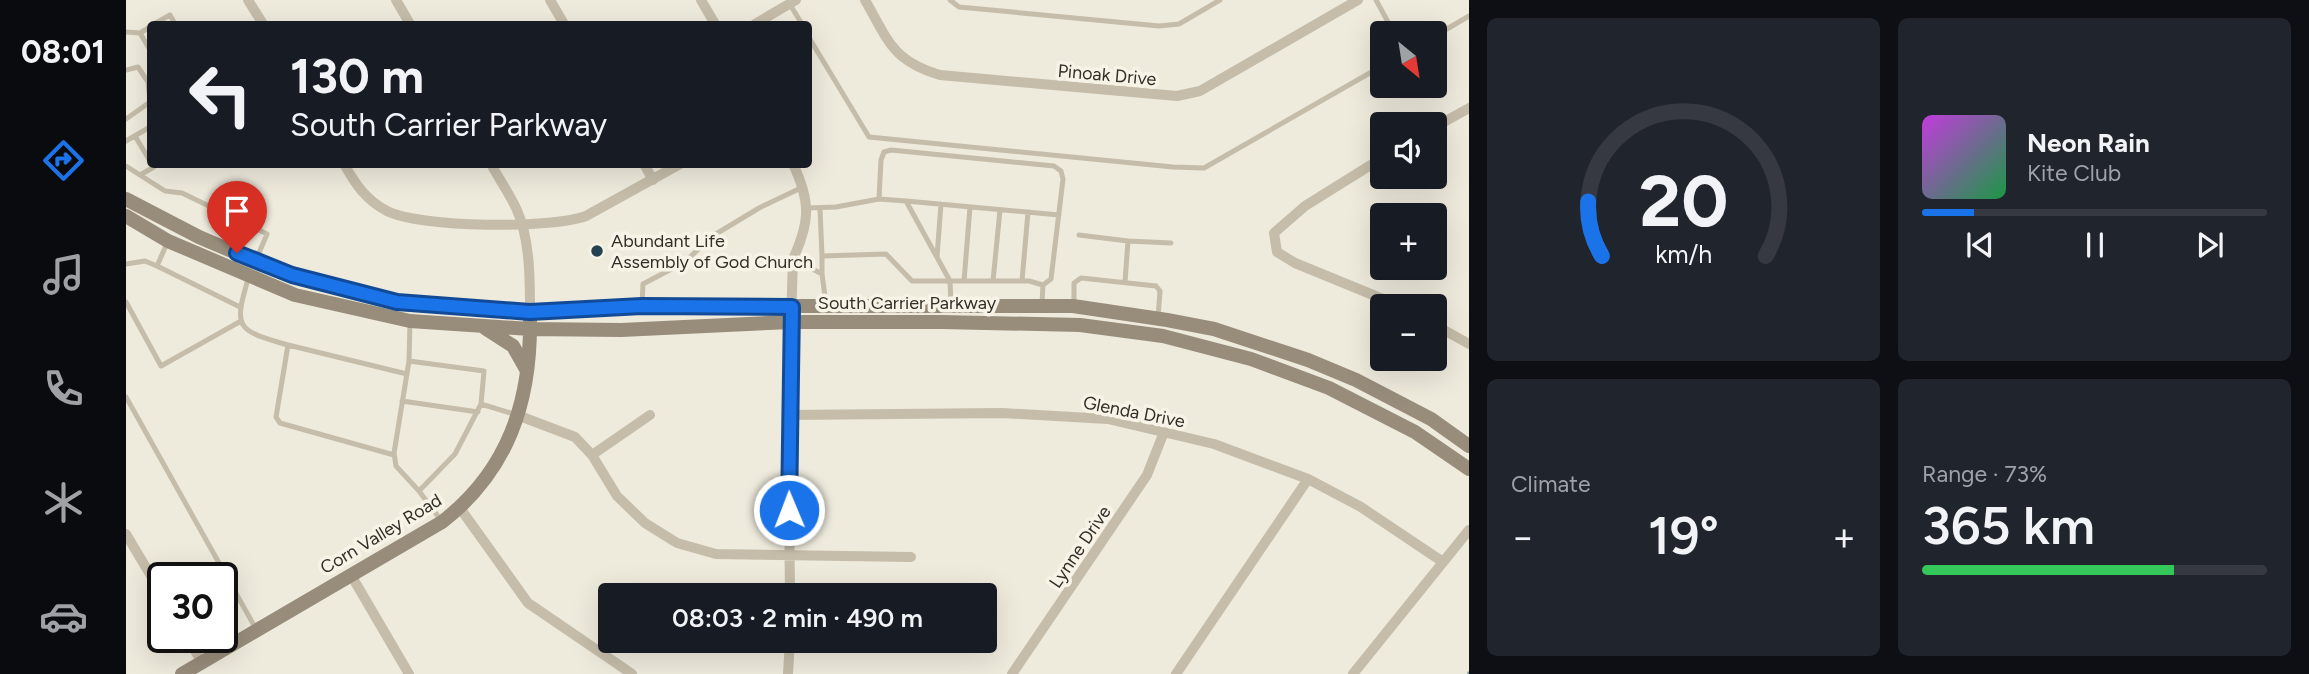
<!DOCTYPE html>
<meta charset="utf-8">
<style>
body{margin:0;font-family:Figtree,sans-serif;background:#20242c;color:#f1f3f6;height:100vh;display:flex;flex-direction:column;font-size:26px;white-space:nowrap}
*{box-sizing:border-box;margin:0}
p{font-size:23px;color:#9ea1a6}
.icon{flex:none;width:38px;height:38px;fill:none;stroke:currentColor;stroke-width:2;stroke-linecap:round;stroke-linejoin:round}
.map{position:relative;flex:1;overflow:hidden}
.panel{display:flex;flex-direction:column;gap:18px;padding:18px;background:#0d0f14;width:840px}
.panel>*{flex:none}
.top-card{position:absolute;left:21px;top:21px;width:665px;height:147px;border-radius:7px;box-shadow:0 7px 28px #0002;background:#171b24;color:#f1f3f6;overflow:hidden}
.needle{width:46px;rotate:150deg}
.tools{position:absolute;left:1244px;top:21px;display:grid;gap:14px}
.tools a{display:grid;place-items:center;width:77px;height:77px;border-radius:7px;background:#171b24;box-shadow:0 7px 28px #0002;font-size:35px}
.speed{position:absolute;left:21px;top:562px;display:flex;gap:14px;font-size:35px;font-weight:700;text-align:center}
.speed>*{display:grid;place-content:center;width:91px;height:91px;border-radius:50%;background:#171b24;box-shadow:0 7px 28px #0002;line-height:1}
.speed .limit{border:4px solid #111;border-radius:10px;background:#fff;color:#111}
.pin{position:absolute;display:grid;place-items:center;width:60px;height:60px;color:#fff;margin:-72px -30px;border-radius:50% 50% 50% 0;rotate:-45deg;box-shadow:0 0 7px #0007}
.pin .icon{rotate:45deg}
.me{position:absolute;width:77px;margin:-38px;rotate:359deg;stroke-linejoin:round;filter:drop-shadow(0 0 5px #0008)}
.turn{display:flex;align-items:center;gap:24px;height:147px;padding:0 28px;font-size:32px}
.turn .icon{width:91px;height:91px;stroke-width:2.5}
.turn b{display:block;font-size:49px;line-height:60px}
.big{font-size:52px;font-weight:600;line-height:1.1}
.panel .widget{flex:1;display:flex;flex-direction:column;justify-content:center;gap:10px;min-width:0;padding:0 24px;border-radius:10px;background:#20242c}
.panel .dial{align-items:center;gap:0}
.dial svg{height:182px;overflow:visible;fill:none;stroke:#363941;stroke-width:7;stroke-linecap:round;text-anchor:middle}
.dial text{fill:#f1f3f6;stroke:none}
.song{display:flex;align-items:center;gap:21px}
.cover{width:84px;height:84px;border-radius:10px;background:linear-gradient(135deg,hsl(290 70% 55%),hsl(140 70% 35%))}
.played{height:7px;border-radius:4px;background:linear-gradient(90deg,#1a73e8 15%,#363941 15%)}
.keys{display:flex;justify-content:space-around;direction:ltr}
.heat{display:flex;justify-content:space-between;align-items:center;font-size:38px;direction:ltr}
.charge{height:10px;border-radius:5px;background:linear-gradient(90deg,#34c759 73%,#363941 0)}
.panel .tiles{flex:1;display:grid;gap:18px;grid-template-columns:repeat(2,1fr)}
.trip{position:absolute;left:472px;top:583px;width:399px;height:70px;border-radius:7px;background:#171b24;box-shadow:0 7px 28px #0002;font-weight:600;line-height:70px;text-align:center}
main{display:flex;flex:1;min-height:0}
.tabs{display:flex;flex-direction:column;width:126px;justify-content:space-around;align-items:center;background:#090b0e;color:#9ea1a6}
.tabs .icon{width:49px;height:49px}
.tabs .selected{color:#1a73e8}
.tabs b{font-size:32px;color:#f1f3f6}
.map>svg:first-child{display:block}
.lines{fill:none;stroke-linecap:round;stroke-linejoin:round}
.stream{stroke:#7e9da8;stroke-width:3.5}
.service{stroke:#c5bca9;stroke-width:5}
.minor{stroke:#c5bca9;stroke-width:10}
.secondary{stroke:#988c7b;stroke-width:14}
.route-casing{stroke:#114b97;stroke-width:18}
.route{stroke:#1a73e8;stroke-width:12}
.poi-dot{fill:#234350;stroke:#f7f3e7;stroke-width:2.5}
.labels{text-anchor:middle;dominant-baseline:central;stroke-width:7;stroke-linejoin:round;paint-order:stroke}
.street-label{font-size:18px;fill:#332e28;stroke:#f7f3e7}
.poi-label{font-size:18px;fill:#332e28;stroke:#f7f3e7;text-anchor:start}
</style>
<main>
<nav class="tabs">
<b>08:01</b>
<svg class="icon selected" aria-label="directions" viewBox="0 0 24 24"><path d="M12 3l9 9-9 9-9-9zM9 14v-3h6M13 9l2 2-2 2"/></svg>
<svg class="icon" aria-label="music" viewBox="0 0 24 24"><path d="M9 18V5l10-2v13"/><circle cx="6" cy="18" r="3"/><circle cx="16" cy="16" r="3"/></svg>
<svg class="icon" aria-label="phone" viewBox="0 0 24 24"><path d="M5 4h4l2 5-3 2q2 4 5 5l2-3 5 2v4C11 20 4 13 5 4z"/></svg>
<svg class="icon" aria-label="climate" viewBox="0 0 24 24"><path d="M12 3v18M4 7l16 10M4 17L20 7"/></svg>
<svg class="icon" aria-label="car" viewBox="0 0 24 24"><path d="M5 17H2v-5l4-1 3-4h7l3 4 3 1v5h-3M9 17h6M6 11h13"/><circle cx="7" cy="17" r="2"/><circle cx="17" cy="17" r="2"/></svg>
</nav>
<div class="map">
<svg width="1343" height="674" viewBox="0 0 1343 674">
<rect width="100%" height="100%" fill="#eeeadc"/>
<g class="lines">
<path class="stream" d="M1343,674V673"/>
<path class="service" d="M824,0L833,7L1033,26L1053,24L1094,0
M1250,0L1268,33
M663,3L676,24
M28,24L44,15L49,24
M0,32L14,33L24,27
M14,33L24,50
M682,36L743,137L1047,167L1078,168L1256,66
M1309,36L1343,16
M0,70L12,67L22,82L24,102L0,119
M9,136L24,161
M0,141L24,127
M0,166L39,191L56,193L141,234L130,260
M14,175L28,167L26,164
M753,199L780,201L824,281L825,305
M780,201L933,215
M681,208L710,207L753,199L755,160L758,152L765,150L928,166L935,171L937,179L925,279L917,285L916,303
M694,208L696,256
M953,235L1002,241L999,282
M42,241L31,266L114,307
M1002,241L1045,243
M811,257L815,204
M667,259L696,274L700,304
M0,264L19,261L31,266
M696,274V256L760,254L786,281H903L917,285
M123,276C107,329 110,330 162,345L150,417L154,423L268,455
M838,281L844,207
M867,281L874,210
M896,281L902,212
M0,302L35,366L115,321
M948,304V283L955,278L1030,286L1034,291L1032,318
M516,306L517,284L559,262L585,237L633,208L677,187
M284,322L283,361L358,371L355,404L388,414
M162,345L281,374
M283,361L268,453L270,466L293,491
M0,397L130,629
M276,401L352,412
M314,519L293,491L329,454L355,404"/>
<path class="minor" d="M122,0L137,24
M270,0L284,24
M424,0L438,24
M575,0L589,24
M739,0C762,40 766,61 814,75L1051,96L1074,91L1232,0
M629,24L670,0
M1309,127L1343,108
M1256,158L1179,206L1148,233L1151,252L1169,263L1274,306
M218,164C230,185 240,200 261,211C295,228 425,229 460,216L554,164
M365,164C373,179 383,193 390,208C404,238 404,278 404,311
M518,164L527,180
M1309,325L1343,344
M391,415L449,437L466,455L491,496L519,523L551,543L590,554L785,557
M662,415L876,413L982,419L1088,444L1182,479L1235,507L1317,562
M466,455L524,415
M334,508L402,603L506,674
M0,534L37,596
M225,575L283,674
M664,595L662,415L667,259C684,222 685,202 667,164
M61,637L75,661
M662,674L664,640
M886,674L1021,475L1038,432
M1050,674L1182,479
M1227,674L1343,530"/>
<path class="secondary" d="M0,199L73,237L150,270L271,302L404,311L516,306H947L1041,320L1088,329L1182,360L1230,380L1305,419L1343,446
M0,216L42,241L169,295L284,321L404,329L495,330L665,322H816L954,325L1037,336L1125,359L1203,388L1289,432L1343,469
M359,328L387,346L400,369
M56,674L316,522C382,471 405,402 404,320"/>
</g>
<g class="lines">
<g class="route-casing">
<path id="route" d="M111,253L166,275L271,302L404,312L516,306L666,307L663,510"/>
</g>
<use href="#route" class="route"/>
</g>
<circle class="poi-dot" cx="471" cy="251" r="7"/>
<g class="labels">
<g class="street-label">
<text transform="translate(981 75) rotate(5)">Pinoak Drive</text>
<text x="781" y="303">South Carrier Parkway</text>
<text transform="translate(1008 412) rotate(11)">Glenda Drive</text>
<text transform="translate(255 534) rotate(-31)">Corn Valley Road</text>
<text transform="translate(954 547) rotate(-56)">Lynne Drive</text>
</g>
<g class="poi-label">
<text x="485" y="241">Abundant Life<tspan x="485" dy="21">Assembly of God Church</tspan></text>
</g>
</g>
</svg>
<div class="tools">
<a><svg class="needle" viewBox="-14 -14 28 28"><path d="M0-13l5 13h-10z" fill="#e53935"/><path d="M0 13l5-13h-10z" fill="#9ea1a6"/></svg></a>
<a><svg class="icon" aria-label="sound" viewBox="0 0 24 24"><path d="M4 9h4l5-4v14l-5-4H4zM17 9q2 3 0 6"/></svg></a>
<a>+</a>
<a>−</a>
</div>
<div class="speed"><div class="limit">30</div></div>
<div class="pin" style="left:111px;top:253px;background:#d93025"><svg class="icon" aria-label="arrive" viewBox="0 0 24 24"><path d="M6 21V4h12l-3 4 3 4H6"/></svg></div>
<svg class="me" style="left:663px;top:510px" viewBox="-20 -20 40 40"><circle r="17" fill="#1a73e8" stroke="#fff" stroke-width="3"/><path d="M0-11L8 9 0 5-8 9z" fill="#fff"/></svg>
<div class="trip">08:03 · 2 min · 490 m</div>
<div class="top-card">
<div class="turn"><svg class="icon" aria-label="left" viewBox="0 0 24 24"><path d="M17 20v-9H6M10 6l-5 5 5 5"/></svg><div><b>130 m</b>South Carrier Parkway</div></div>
</div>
</div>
<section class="panel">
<div class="tiles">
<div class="widget dial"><svg viewBox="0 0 100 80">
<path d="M14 69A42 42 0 1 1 86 69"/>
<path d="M14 69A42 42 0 0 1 8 45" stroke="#1a73e8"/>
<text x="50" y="56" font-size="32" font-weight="700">20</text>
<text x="50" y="72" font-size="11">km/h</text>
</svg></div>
<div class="widget">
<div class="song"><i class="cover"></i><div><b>Neon Rain</b><p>Kite Club</p></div></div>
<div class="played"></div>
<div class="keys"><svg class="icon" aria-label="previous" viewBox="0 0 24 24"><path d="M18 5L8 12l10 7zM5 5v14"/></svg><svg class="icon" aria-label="pause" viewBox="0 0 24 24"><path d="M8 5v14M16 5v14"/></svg><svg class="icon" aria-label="next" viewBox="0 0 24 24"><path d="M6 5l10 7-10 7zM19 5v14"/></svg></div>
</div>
<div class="widget"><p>Climate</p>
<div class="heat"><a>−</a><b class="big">19°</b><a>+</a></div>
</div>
<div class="widget"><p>Range · 73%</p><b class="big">365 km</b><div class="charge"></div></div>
</div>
</section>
</main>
